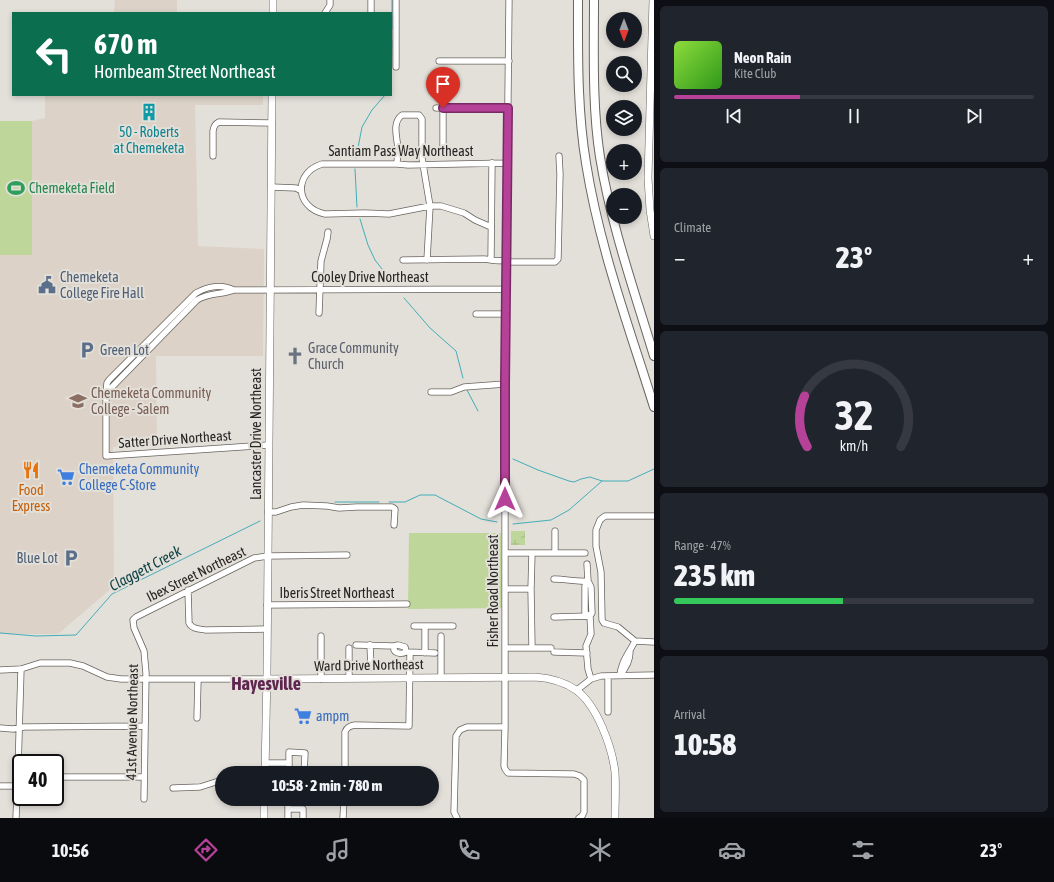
<!DOCTYPE html>
<meta charset="utf-8">
<style>
body{margin:0;font-family:"Asap Condensed",sans-serif;background:#20242c;color:#f1f3f6;height:100vh;display:flex;flex-direction:column;font-size:15px;white-space:nowrap}
*{box-sizing:border-box;margin:0}
p{font-size:13px;color:#9ea1a6}
.icon{flex:none;width:22px;height:22px;fill:none;stroke:currentColor;stroke-width:2;stroke-linecap:round;stroke-linejoin:round}
.map{position:relative;flex:1;overflow:hidden}
.drawer{display:flex;flex-direction:column;gap:6px;padding:6px;background:#0d0f14;width:400px}
.drawer>*{flex:none}
.top-card{position:absolute;left:12px;top:12px;width:380px;height:84px;border-radius:0px;box-shadow:0 2px 6px #0003;background:#0b6e4f;color:#fff;overflow:hidden}
.needle{width:26px;rotate:180deg}
.controls{position:absolute;left:606px;top:12px;display:grid;gap:8px}
.controls a{display:grid;place-items:center;width:36px;height:36px;border-radius:50%;background:#171b24;box-shadow:0 2px 6px #0003;font-size:20px}
.speed{position:absolute;left:12px;top:754px;display:flex;gap:8px;font-size:20px;font-weight:700;text-align:center}
.speed>*{display:grid;place-content:center;width:52px;height:52px;border-radius:50%;background:#171b24;box-shadow:0 2px 6px #0003;line-height:1}
.speed .limit{border:2px solid #111;border-radius:6px;background:#fff;color:#111}
.pin{position:absolute;display:grid;place-items:center;width:34px;height:34px;color:#fff;margin:-41px -17px;border-radius:50% 50% 50% 0;rotate:-45deg;box-shadow:0 0 4px #0007}
.pin .icon{rotate:45deg}
.me{position:absolute;width:44px;margin:-22px;rotate:0deg;stroke-linejoin:round;filter:drop-shadow(0 0 3px #0008)}
.turn{display:flex;align-items:center;gap:14px;height:84px;padding:0 16px;font-size:18px}
.turn .icon{width:52px;height:52px;stroke-width:2.5}
.turn b{display:block;font-size:28px;line-height:34px}
.big{font-size:30px;font-weight:800;line-height:1.1}
.drawer .card{flex:1;display:flex;flex-direction:column;justify-content:center;gap:6px;min-width:0;padding:0 14px;border-radius:6px;background:#20242c}
.drawer .dial{align-items:center;gap:0}
.dial svg{height:104px;overflow:visible;fill:none;stroke:#363941;stroke-width:7;stroke-linecap:round;text-anchor:middle}
.dial text{fill:#f1f3f6;stroke:none}
.song{display:flex;align-items:center;gap:12px}
.cover{width:48px;height:48px;border-radius:6px;background:linear-gradient(135deg,hsl(90 70% 55%),hsl(110 70% 35%))}
.played{height:4px;border-radius:2px;background:linear-gradient(90deg,#b54199 35%,#363941 35%)}
.keys{display:flex;justify-content:space-around;direction:ltr}
.heat{display:flex;justify-content:space-between;align-items:center;font-size:22px;direction:ltr}
.charge{height:6px;border-radius:3px;background:linear-gradient(90deg,#34c759 47%,#363941 0)}
.trip{position:absolute;left:215px;top:766px;width:224px;height:40px;border-radius:20px;background:#171b24;box-shadow:0 2px 6px #0003;font-weight:800;line-height:40px;text-align:center}
.tabs{display:flex;height:64px;justify-content:space-around;align-items:center;background:#090b0e;color:#9ea1a6}
.tabs .icon{width:28px;height:28px}
.tabs .active{color:#b54199}
.tabs b{font-size:18px;color:#f1f3f6}
main{display:flex;flex:1;min-height:0}
.map>svg:first-child{display:block}
.built{fill:#dcd2c7}
.grass{fill:#bed699}
.wetland{fill:url(#wetland-marsh)}
.lines{fill:none;stroke-linecap:round;stroke-linejoin:round}
.stream{stroke:#43aeba;stroke-width:1}
.minor-casing{stroke:#68645f;stroke-width:7}
.major-casing{stroke:#68645f;stroke-width:8}
.highway-casing{stroke:#68645f;stroke-width:10}
.minor{stroke:#fff;stroke-width:5.5}
.major{stroke:#fff;stroke-width:7}
.highway{stroke:#fff;stroke-width:8}
.route-casing{stroke:#762a63;stroke-width:10}
.route{stroke:#b54199;stroke-width:7}
.labels{text-anchor:middle;dominant-baseline:central;stroke-width:4;stroke-linejoin:round;paint-order:stroke}
.culture-label{font-size:14px;fill:#0d838f;stroke:#e3dfd9}
.street-label{font-size:14px;fill:#272523;stroke:#e3dfd9}
.leisure-label{font-size:14px;fill:#27864d;stroke:#e3dfd9;text-anchor:start}
.service-label{font-size:14px;fill:#4e5e75;stroke:#e3dfd9;text-anchor:start}
.worship-label{font-size:14px;fill:#5b616d;stroke:#e3dfd9;text-anchor:start}
.education-label{font-size:14px;fill:#785e54;stroke:#e3dfd9;text-anchor:start}
.shop-label{font-size:14px;fill:#366cbe;stroke:#e3dfd9;text-anchor:start}
.food-label{font-size:14px;fill:#c56008;stroke:#e3dfd9}
.water-label{font-size:15px;font-style:italic;fill:#0d3f44;stroke:#e3dfd9}
.district-label{font-size:18px;font-weight:bold;fill:#5e254f;stroke:#e3dfd9}
</style>
<main>
<div class="map">
<svg width="654" height="818" viewBox="0 0 654 818">
<defs>
<pattern id="wetland-marsh" width="20" height="14" patternUnits="userSpaceOnUse"><rect width="20" height="14" fill="#bed699"/><path d="M1 5h8M5 5V1M11 12h8M15 12V8" fill="none" stroke="#a3b884"/></pattern>
</defs>
<rect width="100%" height="100%" fill="#e3dfd9"/>
<path class="built" d="M115,0H177V13H114Z
M45,95H263V105H195L198,246L264,249L263,356H156L157,446L113,447L114,586L58,634H0V121H32L45,118Z"/>
<path class="grass" d="M0,121H32V255H0Z
M409,533H501L502,608L408,609Z"/>
<path class="wetland" d="M511,531H525V545H511Z"/>
<g class="lines">
<path class="stream" d="M392,29V0
M391,86L392,40
M356,158L362,127L372,110L385,95
M355,169L357,207
M360,219L368,245L375,260L393,283
M404,298L430,328L456,351L463,378
M467,390L478,411
M513,459L538,470L569,481L574,482L581,479L590,477L602,481H628L654,469
M335,502H379
M389,502H405L420,495H435L481,519L497,522
M513,524L551,520L569,510L602,481
M0,633L36,636L76,635L112,594L260,521"/>
<g class="minor-casing">
<path id="minor" d="M371,0V13
M325,13L330,5V0
M439,61H509
M396,67V0
M436,108H508
M443,108V152
M213,156V131C214,126 215,124 219,122L272,123
M397,164C397,159 398,155 398,150C398,140 391,123 402,115H419L422,119V158L430,206L427,260
M271,187L296,188L300,190
M491,227L475,220L464,213L441,206H430L389,214L365,213L325,214C295,208 293,173 322,164H397L408,165L507,163
M491,259L492,163
M403,260L484,259C492,260 498,262 506,260
M506,262H555L558,259L560,174L559,156
M234,290C222,284 208,286 196,293L109,380L107,383L106,393V456L269,445
M319,313L321,261L327,239L328,232
M476,314H505
M107,390L112,387L197,300C209,292 222,295 234,290L506,289
M431,392H451L464,387L505,384
M268,512H276L291,507L303,505L327,506L339,508L357,507H392L395,509L394,525
M654,516H605L600,520L596,530V546L601,572L602,620L604,623L618,627L635,641L654,642
M555,531V553
M505,553H532
M587,564L588,581L591,587L592,613L590,616L591,634L586,646L588,669L591,679
M554,579C566,579 576,582 588,581
M588,581L585,586V613L590,616
M531,589L532,553H585
M188,590L189,623C192,629 199,629 206,630L267,629
M267,605L407,604
M554,617L590,616
M414,626H453
M425,626V653
M441,636V677
M356,645L394,646L398,645L405,647L406,652C403,654 396,654 394,650V646
M370,645L371,667
M505,648H532L531,589H505
M532,648H551
M408,652L435,653
M554,652L587,653
M0,670L21,669L40,663H70L83,666L107,677L121,679H267
M620,675C621,662 629,653 635,641
M620,675C626,668 630,661 630,652
M349,678V648
M321,679V636
M577,690L591,679L601,676L654,675
M608,712V676
M197,718L198,679
M505,727V384L509,0
M0,728L13,729L24,727L145,726
M265,763H289
M345,772L369,773
M289,773V752L305,753L304,773
M345,773V732C347,727 350,726 355,725L409,726L410,653
M63,777H144
M0,786H17
M173,788L200,787L222,780
M144,799L146,673L144,651L134,628L133,620L136,617L254,558L268,556L347,555
M288,809H303V818
M16,818L18,770L21,669
M288,818V799
M343,818L344,799
M457,818L454,812L456,736L460,730L467,727H505L504,766L505,769L508,773L574,774L580,776L584,780V812L582,816L579,818"/>
</g>
<g class="major-casing">
<path id="major" d="M653,0L648,178L650,210L654,236
M273,13V0
M267,679L535,677C550,678 563,681 576,690C597,705 612,747 615,772C616,787 615,803 615,818
M265,773L267,673L272,95
M264,818V799"/>
</g>
<g class="highway-casing">
<path id="highway" d="M578,0C578,54 577,109 586,163C599,246 629,327 654,407
M594,0C594,52 592,106 600,157C611,225 634,290 654,356"/>
</g>
<use href="#minor" class="minor"/>
<use href="#major" class="major"/>
<use href="#highway" class="highway"/>
</g>
<g class="lines">
<g class="route-casing">
<path id="route" d="M443,108H508L505,384V499"/>
</g>
<use href="#route" class="route"/>
</g>
<defs>
<g id="building-bare" transform="scale(1.38)"><path d="M-4-6H4V6H1V3H-1V6H-4ZM-2.5-4.3h1.7v1.8h-1.7ZM.8-4.3h1.7v1.8H.8ZM-2.5-1h1.7V.8h-1.7ZM.8-1h1.7V.8H.8Z" fill="#0f9aa8" stroke="#e3dfd9" stroke-width="2.5" paint-order="stroke"/></g>
<g id="stadium-bare" transform="scale(1.38)"><path d="M0-5a6.5 5 0 1 0 0 10a6.5 5 0 1 0 0-10ZM-3.5-1.8h7v3.6h-7Z" fill="#2e9e5b" stroke="#e3dfd9" stroke-width="2.5" paint-order="stroke"/></g>
<g id="civic-bare" transform="scale(1.38)"><path d="M-.6-6.5H3V-4.5H.6V-3L4-1V1h2V6H-6V1h2V-1L-.6-3ZM-1.2 2.5V6h2.4V2.5Z" fill="#5c6f8a" stroke="#e3dfd9" stroke-width="2.5" paint-order="stroke"/></g>
<g id="parking-bare" transform="scale(1.38)"><path d="M-3.5-5.5H1a3.5 3.5 0 0 1 0 7H-1V5.5H-3.5ZM-1-3.4V-.6H.8a1.4 1.4 0 0 0 0-2.8Z" fill="#5c6f8a" stroke="#e3dfd9" stroke-width="2.5" paint-order="stroke"/></g>
<g id="church-bare" transform="scale(1.38)"><path d="M-1.2-6h2.4v3.5h3.3v2.4h-3.3V6h-2.4V-.1h-3.3v-2.4h3.3Z" fill="#6b7280" stroke="#e3dfd9" stroke-width="2.5" paint-order="stroke"/></g>
<g id="university-bare" transform="scale(1.38)"><path d="M0-5L7-2L0 1L-7-2ZM-4 1L0 2.5L4 1V4Q0 6-4 4Z" fill="#8d6e63" stroke="#e3dfd9" stroke-width="2.5" paint-order="stroke"/></g>
<g id="restaurant-bare" transform="scale(1.38)"><path d="M-5-6h1v4h1v-4h1v4h1v-4h1v5L-1.5 .5V6h-2V.5L-5-1ZM5-6V6H3V1.5H1.5Q1.5-4 5-6Z" fill="#e8710a" stroke="#e3dfd9" stroke-width="2.5" paint-order="stroke"/></g>
<g id="supermarket-bare" transform="scale(1.38)"><path d="M-6-5.5h2.5l.6 2H6L4.5 2H-2.5L-4.4-4H-6ZM-1.5 3.2a1.3 1.3 0 1 0 .1 0ZM3 3.2a1.3 1.3 0 1 0 .1 0Z" fill="#3f7fe0" stroke="#e3dfd9" stroke-width="2.5" paint-order="stroke"/></g>
</defs>
<g fill-rule="evenodd">
<use href="#building-bare" x="149" y="112"/>
<use href="#stadium-bare" x="16" y="188"/>
<use href="#civic-bare" x="47" y="285"/>
<use href="#parking-bare" x="87" y="350"/>
<use href="#church-bare" x="295" y="356"/>
<use href="#university-bare" x="78" y="401"/>
<use href="#restaurant-bare" x="31" y="470"/>
<use href="#supermarket-bare" x="66" y="477"/>
<use href="#parking-bare" x="71" y="558"/>
<use href="#supermarket-bare" x="303" y="716"/>
</g>
<g class="labels">
<g class="culture-label">
<text x="149" y="132">50 - Roberts<tspan x="149" dy="16">at Chemeketa</tspan></text>
</g>
<g class="street-label">
<text x="401" y="151">Santiam Pass Way Northeast</text>
<text x="370" y="277">Cooley Drive Northeast</text>
<text transform="translate(256 434) rotate(-90)">Lancaster Drive Northeast</text>
<text transform="translate(175 439) rotate(-4)">Satter Drive Northeast</text>
<text transform="translate(196 574) rotate(-26)">Ibex Street Northeast</text>
<text transform="translate(493 591) rotate(-90)">Fisher Road Northeast</text>
<text x="337" y="593">Iberis Street Northeast</text>
<text transform="translate(369 665) rotate(-1)">Ward Drive Northeast</text>
<text transform="translate(132 722) rotate(-89)">41st Avenue Northeast</text>
</g>
<g class="leisure-label">
<text x="29" y="188">Chemeketa Field</text>
</g>
<g class="service-label">
<text x="60" y="277">Chemeketa<tspan x="60" dy="16">College Fire Hall</tspan></text>
<text x="100" y="350">Green Lot</text>
<text x="58" y="558" text-anchor="end">Blue Lot</text>
</g>
<g class="worship-label">
<text x="308" y="348">Grace Community<tspan x="308" dy="16">Church</tspan></text>
</g>
<g class="education-label">
<text x="91" y="393">Chemeketa Community<tspan x="91" dy="16">College - Salem</tspan></text>
</g>
<g class="shop-label">
<text x="79" y="469">Chemeketa Community<tspan x="79" dy="16">College C-Store</tspan></text>
<text x="316" y="716">ampm</text>
</g>
<g class="food-label">
<text x="31" y="490">Food<tspan x="31" dy="16">Express</tspan></text>
</g>
<g class="water-label">
<text transform="translate(145 568) rotate(-28)">Claggett Creek</text>
</g>
<g class="district-label">
<text x="266" y="683">Hayesville</text>
</g>
</g>
</svg>
<div class="controls">
<a><svg class="needle" viewBox="-14 -14 28 28"><path d="M0-13l5 13h-10z" fill="#e53935"/><path d="M0 13l5-13h-10z" fill="#9ea1a6"/></svg></a>
<a><svg class="icon" aria-label="search" viewBox="0 0 24 24"><circle cx="10" cy="10" r="6"/><path d="M15 15l6 6"/></svg></a>
<a><svg class="icon" aria-label="layers" viewBox="0 0 24 24"><path d="M12 4l9 5-9 5-9-5zM3 14l9 5 9-5"/></svg></a>
<a>+</a>
<a>−</a>
</div>
<div class="speed"><div class="limit">40</div></div>
<div class="pin" style="left:443px;top:108px;background:#d93025"><svg class="icon" aria-label="arrive" viewBox="0 0 24 24"><path d="M6 21V4h12l-3 4 3 4H6"/></svg></div>
<svg class="me" style="left:505px;top:499px" viewBox="-20 -20 40 40"><path d="M0-17L14 15 0 8-14 15z" fill="#b54199" stroke="#fff" stroke-width="4"/></svg>
<div class="trip">10:58 · 2 min · 780 m</div>
<div class="top-card">
<div class="turn"><svg class="icon" aria-label="left" viewBox="0 0 24 24"><path d="M17 20v-9H6M10 6l-5 5 5 5"/></svg><div><b>670 m</b>Hornbeam Street Northeast</div></div>
</div>
</div>
<section class="drawer">
<div class="card">
<div class="song"><i class="cover"></i><div><b>Neon Rain</b><p>Kite Club</p></div></div>
<div class="played"></div>
<div class="keys"><svg class="icon" aria-label="previous" viewBox="0 0 24 24"><path d="M18 5L8 12l10 7zM5 5v14"/></svg><svg class="icon" aria-label="pause" viewBox="0 0 24 24"><path d="M8 5v14M16 5v14"/></svg><svg class="icon" aria-label="next" viewBox="0 0 24 24"><path d="M6 5l10 7-10 7zM19 5v14"/></svg></div>
</div>
<div class="card"><p>Climate</p>
<div class="heat"><a>−</a><b class="big">23°</b><a>+</a></div>
</div>
<div class="card dial"><svg viewBox="0 0 100 80">
<path d="M14 69A42 42 0 1 1 86 69"/>
<path d="M14 69A42 42 0 0 1 12 30" stroke="#b54199"/>
<text x="50" y="56" font-size="32" font-weight="700">32</text>
<text x="50" y="72" font-size="11">km/h</text>
</svg></div>
<div class="card"><p>Range · 47%</p><b class="big">235 km</b><div class="charge"></div></div>
<div class="card"><p>Arrival</p><b class="big">10:58</b></div>
</section>
</main>
<nav class="tabs">
<b>10:56</b>
<svg class="icon active" aria-label="directions" viewBox="0 0 24 24"><path d="M12 3l9 9-9 9-9-9zM9 14v-3h6M13 9l2 2-2 2"/></svg>
<svg class="icon" aria-label="music" viewBox="0 0 24 24"><path d="M9 18V5l10-2v13"/><circle cx="6" cy="18" r="3"/><circle cx="16" cy="16" r="3"/></svg>
<svg class="icon" aria-label="phone" viewBox="0 0 24 24"><path d="M5 4h4l2 5-3 2q2 4 5 5l2-3 5 2v4C11 20 4 13 5 4z"/></svg>
<svg class="icon" aria-label="climate" viewBox="0 0 24 24"><path d="M12 3v18M4 7l16 10M4 17L20 7"/></svg>
<svg class="icon" aria-label="car" viewBox="0 0 24 24"><path d="M5 17H2v-5l4-1 3-4h7l3 4 3 1v5h-3M9 17h6M6 11h13"/><circle cx="7" cy="17" r="2"/><circle cx="17" cy="17" r="2"/></svg>
<svg class="icon" aria-label="filters" viewBox="0 0 24 24"><path d="M4 7h16M4 17h16"/><circle cx="9" cy="7" r="2"/><circle cx="15" cy="17" r="2"/></svg>
<b>23°</b>
</nav>
